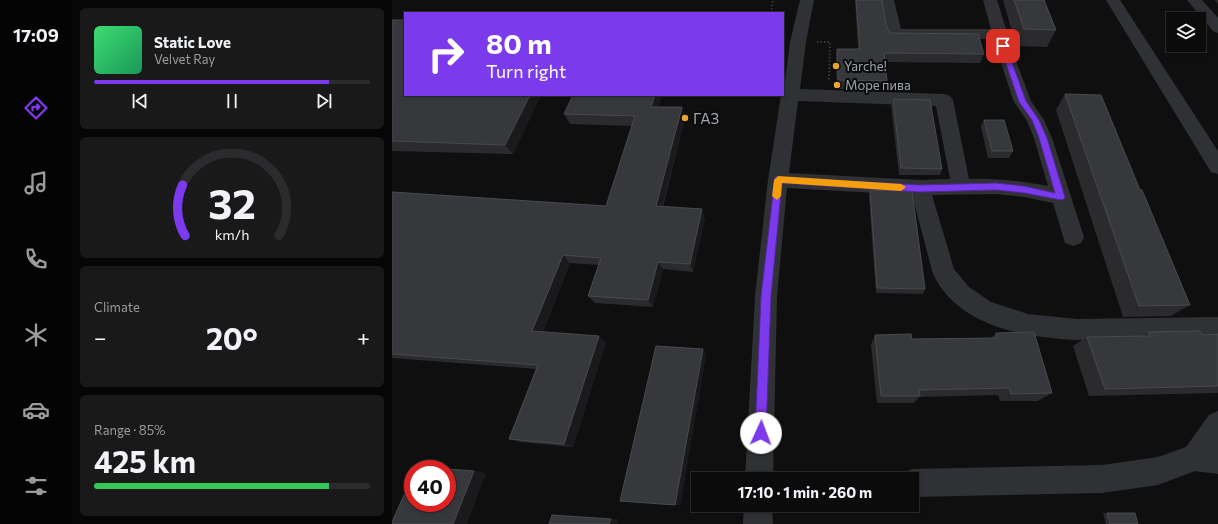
<!DOCTYPE html>
<meta charset="utf-8">
<style>
body{margin:0;font-family:Commissioner,sans-serif;background:#19191a;color:#f1f3f6;height:100vh;display:flex;flex-direction:column;font-size:15px;white-space:nowrap}
*{box-sizing:border-box;margin:0}
p{font-size:13px;color:#9a9b9d}
.icon{flex:none;width:22px;height:22px;fill:none;stroke:currentColor;stroke-width:2;stroke-linecap:round;stroke-linejoin:round}
.map{position:relative;flex:1;overflow:hidden}
.sheet{display:flex;flex-direction:column;gap:8px;padding:8px;background:#060607;width:320px}
.sheet>*{flex:none}
.hud{position:absolute;left:12px;top:12px;width:380px;height:84px;border-radius:0px;box-shadow:0 2px 6px #0003,0 0 0 1px #2b2b2d;background:#7c3aed;color:#fff;overflow:hidden}
.fabs{position:absolute;left:774px;top:12px;display:grid;gap:8px}
.fabs a{display:grid;place-items:center;width:40px;height:40px;border-radius:0px;background:#0b0b0c;box-shadow:0 2px 6px #0003,0 0 0 1px #2b2b2d;font-size:20px}
.speed{position:absolute;left:12px;top:460px;display:flex;gap:8px;font-size:20px;font-weight:700;text-align:center}
.speed>*{display:grid;place-content:center;width:52px;height:52px;border-radius:50%;background:#0b0b0c;box-shadow:0 2px 6px #0003,0 0 0 1px #2b2b2d;line-height:1}
.speed .limit{border:6px solid #d22;background:#fff;color:#111}
.pin{position:absolute;display:grid;place-items:center;width:34px;height:34px;color:#fff;margin:-17px;border-radius:8px;box-shadow:0 2px 6px #0006}
.me{position:absolute;width:44px;margin:-22px;rotate:2deg;stroke-linejoin:round;filter:drop-shadow(0 0 3px #0008)}
.turn{display:flex;align-items:center;gap:14px;height:84px;padding:0 16px;font-size:18px}
.turn .icon{width:52px;height:52px;stroke-width:2.5}
.turn b{display:block;font-size:28px;line-height:34px}
.big{font-size:30px;font-weight:700;line-height:1.1}
.sheet .card{flex:1;display:flex;flex-direction:column;justify-content:center;gap:6px;min-width:0;padding:0 14px;border-radius:6px;background:#19191a}
.sheet .dial{align-items:center;gap:0}
.dial svg{height:104px;overflow:visible;fill:none;stroke:#2b2b2d;stroke-width:7;stroke-linecap:round;text-anchor:middle}
.dial text{fill:#f1f3f6;stroke:none}
.song{display:flex;align-items:center;gap:12px}
.cover{width:48px;height:48px;border-radius:6px;background:linear-gradient(135deg,hsl(140 70% 55%),hsl(150 70% 35%))}
.played{height:4px;border-radius:2px;background:linear-gradient(90deg,#7c3aed 85%,#2b2b2d 85%)}
.keys{display:flex;justify-content:space-around;direction:ltr}
.heat{display:flex;justify-content:space-between;align-items:center;font-size:22px;direction:ltr}
.charge{height:6px;border-radius:3px;background:linear-gradient(90deg,#34c759 85%,#2b2b2d 0)}
.trip{position:absolute;left:299px;top:472px;width:228px;height:40px;border-radius:0px;background:#0b0b0c;box-shadow:0 2px 6px #0003,0 0 0 1px #2b2b2d;font-weight:700;line-height:40px;text-align:center}
main{display:flex;flex:1;min-height:0}
.dock{display:flex;flex-direction:column;width:72px;justify-content:space-around;align-items:center;background:#040405;color:#9a9b9d}
.dock .icon{width:28px;height:28px}
.dock .current{color:#7c3aed}
.dock b{font-size:18px;color:#f1f3f6}
.map>svg:first-child{display:block}
.lines{fill:none;stroke-linecap:round;stroke-linejoin:round}
.path{stroke:#36383c;stroke-width:2;stroke-dasharray:1.5 2;stroke-linecap:butt}
.minor{fill:#303135;fill-rule:evenodd}
.wall{fill:#2b2b2e}
.shaded-wall{fill:#1a1a1c}
.building{fill:#37383c;stroke:#484a4e}
.route{fill:#7c3aed;stroke:#51269a}
.slow{fill:#f59e0b}
.poi-dot{fill:#e9a42e;stroke:#0a0a0b;stroke-width:1.5}
.labels{text-anchor:middle;dominant-baseline:central;stroke-width:4;stroke-linejoin:round;paint-order:stroke}
.far-poi-label{font-size:13px;fill:#a0a6b0;stroke:#0a0a0b;text-anchor:start}
.poi-label{font-size:15px;fill:#a0a6b0;stroke:#0a0a0b;text-anchor:start}
</style>
<main>
<nav class="dock">
<b>17:09</b>
<svg class="icon current" aria-label="directions" viewBox="0 0 24 24"><path d="M12 3l9 9-9 9-9-9zM9 14v-3h6M13 9l2 2-2 2"/></svg>
<svg class="icon" aria-label="music" viewBox="0 0 24 24"><path d="M9 18V5l10-2v13"/><circle cx="6" cy="18" r="3"/><circle cx="16" cy="16" r="3"/></svg>
<svg class="icon" aria-label="phone" viewBox="0 0 24 24"><path d="M5 4h4l2 5-3 2q2 4 5 5l2-3 5 2v4C11 20 4 13 5 4z"/></svg>
<svg class="icon" aria-label="climate" viewBox="0 0 24 24"><path d="M12 3v18M4 7l16 10M4 17L20 7"/></svg>
<svg class="icon" aria-label="car" viewBox="0 0 24 24"><path d="M5 17H2v-5l4-1 3-4h7l3 4 3 1v5h-3M9 17h6M6 11h13"/><circle cx="7" cy="17" r="2"/><circle cx="17" cy="17" r="2"/></svg>
<svg class="icon" aria-label="filters" viewBox="0 0 24 24"><path d="M4 7h16M4 17h16"/><circle cx="9" cy="7" r="2"/><circle cx="15" cy="17" r="2"/></svg>
</nav>
<section class="sheet">
<div class="card">
<div class="song"><i class="cover"></i><div><b>Static Love</b><p>Velvet Ray</p></div></div>
<div class="played"></div>
<div class="keys"><svg class="icon" aria-label="previous" viewBox="0 0 24 24"><path d="M18 5L8 12l10 7zM5 5v14"/></svg><svg class="icon" aria-label="pause" viewBox="0 0 24 24"><path d="M8 5v14M16 5v14"/></svg><svg class="icon" aria-label="next" viewBox="0 0 24 24"><path d="M6 5l10 7-10 7zM19 5v14"/></svg></div>
</div>
<div class="card dial"><svg viewBox="0 0 100 80">
<path d="M14 69A42 42 0 1 1 86 69"/>
<path d="M14 69A42 42 0 0 1 12 30" stroke="#7c3aed"/>
<text x="50" y="56" font-size="32" font-weight="700">32</text>
<text x="50" y="72" font-size="11">km/h</text>
</svg></div>
<div class="card"><p>Climate</p>
<div class="heat"><a>−</a><b class="big">20°</b><a>+</a></div>
</div>
<div class="card"><p>Range · 85%</p><b class="big">425 km</b><div class="charge"></div></div>
</section>
<div class="map">
<svg width="826" height="524" viewBox="0 0 826 524">
<rect width="100%" height="100%" fill="#0f0f10"/>
<g class="lines">
<path class="path" d="M379,13L381,0
M425,42H438L437,80"/>
<path class="minor" d="M408,0H422L414,42L408,89L552,94L558,96L561,100L577,179C604,178 629,181 656,186L642,138L635,121L622,102L601,39H502L496,37L494,34L488,0H502L509,29H599L591,0H605L623,58L639,101L652,120L660,138L692,237L689,243L681,246L673,243L661,203L632,197L604,194L540,195L562,269L577,287L599,302L636,314L685,319L826,317V339C798,340 769,340 741,340C676,341 574,343 541,274L520,195L395,188L385,296L381,479H353L363,296L376,180L389,95H391L398,42ZM406,101L544,106L558,179L528,180L397,173Z
M714,0H728L826,151V174L819,172Z
M795,0H810L826,18V33L821,31Z
M826,411V474L803,471L766,485L710,493L520,497V479H508L510,473L520,469L710,465L766,457L794,447L817,415Z
M352,505H380L381,524H351Z"/>
</g>
<path class="wall" d="M463,0H490L494,25L498,33L592,54L588,63L493,62L495,81L494,90L445,89L444,58L445,49H466Z
M611,0H652L664,30L655,47L624,46Z
M823,0H826V4Z
M0,20L149,95L121,154L0,151Z
M673,94L748,190L798,305L779,316L731,317L664,110Z
M270,95L266,107H290L293,118L271,207L313,218L301,272L271,269L261,307L203,303L196,296L207,265L178,263L151,332L214,342L181,447L128,442L117,439L144,369L0,358V192L214,206L240,126L178,124L172,114Z
M501,99L550,169L548,175H507L499,106Z
M592,120L621,151L617,158H596L589,127Z
M478,190L533,289L531,294L484,293L477,197Z
M756,332L810,335L826,334V393L697,396L681,346L695,337L749,336Z
M604,333L660,393L646,401H608L606,395L527,397L522,403H485L479,345L483,335L520,339L599,338Z
M314,355L288,505L228,501Z
M711,513H743L746,524H714Z"/>
<path class="shaded-wall" d="M138,95H149L121,154L113,145Z
M263,95H270L262,117L259,107Z
M290,107L293,118L268,215L264,206Z
M310,209L313,218L301,272L298,264Z
M171,255L178,263L149,338L140,331Z
M266,262L271,269L261,307L256,300Z
M207,336L214,342L181,447L172,444Z
M311,349L314,355L288,505H283Z
M82,471L94,473L75,524H61Z
M219,519H226L225,524H217Z"/>
<path class="building" d="M464,0H490L494,25L498,33L586,34L592,54L492,53L495,81L446,80L445,49H468Z
M622,0H652L664,30L632,29Z
M0,20H13V95H138L113,145L0,141Z
M673,94L709,95L748,190H750L798,305L747,306Z
M181,95H263L259,107H290L264,206L310,209L298,264L266,262L256,300L196,296L209,258L171,255L140,331L207,336L172,444L117,439L146,365L0,354V192L214,206L243,116L172,114Z
M501,99L538,100L550,169L509,168Z
M592,120H612L621,151H600Z
M478,190L520,191L533,289L485,288Z
M808,331L810,335L826,334V386L713,389L695,337L758,336L756,332Z
M642,332L660,393L619,394L617,388L527,390L528,396H489L483,335L519,334L520,339L605,338L604,333Z
M264,346L311,349L283,505L228,501Z
M24,467L48,469H24Z
M55,469L82,471L61,524H0V522L21,475V503H55Z
M715,513H743L746,524H718Z
M160,515L219,519L217,524H157Z"/>
<path class="route" d="M611,44L614,46L634,101L647,120L655,138L673,197L672,199L669,200L632,193L604,190L528,192L390,183L379,296L374,433L373,437L369,439L365,437L363,433L369,296L383,177L528,185L604,183L632,186L663,193L647,138L640,120L627,102L608,46Z"/>
<path class="slow" d="M386,176L509,184L514,187L509,191L390,183L389,196L385,200L380,196L382,180Z"/>
<g class="poi-dot">
<circle cx="444" cy="66" r="4"/>
<circle cx="445" cy="85" r="4"/>
<circle cx="293" cy="118" r="4"/>
</g>
<g class="labels">
<g class="far-poi-label">
<text x="452" y="66">Yarche!</text>
<text x="453" y="85">Море пива</text>
</g>
<g class="poi-label">
<text x="301" y="118">ГАЗ</text>
</g>
</g>
</svg>
<div class="fabs">
<a><svg class="icon" aria-label="layers" viewBox="0 0 24 24"><path d="M12 4l9 5-9 5-9-5zM3 14l9 5 9-5"/></svg></a>
</div>
<div class="speed"><div class="limit">40</div></div>
<div class="pin" style="left:611px;top:46px;background:#d93025"><svg class="icon" aria-label="arrive" viewBox="0 0 24 24"><path d="M6 21V4h12l-3 4 3 4H6"/></svg></div>
<svg class="me" style="left:369px;top:433px" viewBox="-20 -20 40 40"><circle r="19" fill="#fff"/><path d="M0-13L10 11 0 6-10 11z" fill="#7c3aed"/></svg>
<div class="trip">17:10 · 1 min · 260 m</div>
<div class="hud">
<div class="turn"><svg class="icon" aria-label="right" viewBox="0 0 24 24"><path d="M7 20v-9h11M14 6l5 5-5 5"/></svg><div><b>80 m</b>Turn right</div></div>
</div>
</div>
</main>
